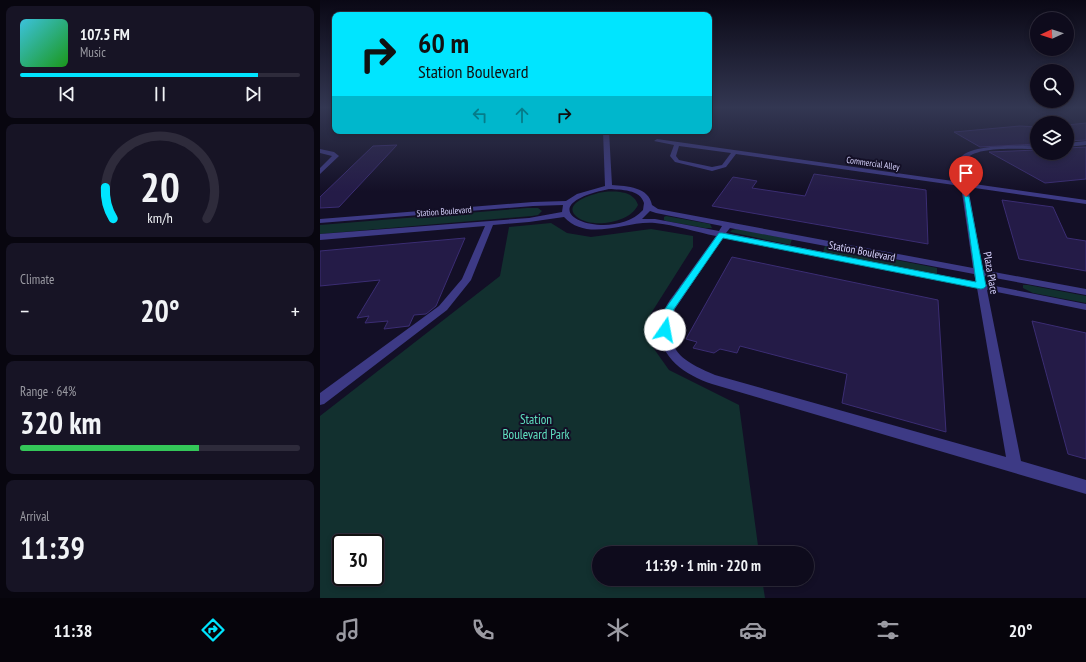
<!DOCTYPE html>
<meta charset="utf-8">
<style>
body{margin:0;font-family:"PT Sans Narrow",sans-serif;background:#171425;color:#f1f3f6;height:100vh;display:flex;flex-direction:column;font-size:15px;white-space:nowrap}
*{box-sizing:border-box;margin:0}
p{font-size:13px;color:#9b9ba3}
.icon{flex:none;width:22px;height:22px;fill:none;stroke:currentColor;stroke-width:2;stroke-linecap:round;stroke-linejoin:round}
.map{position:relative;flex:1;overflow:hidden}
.sheet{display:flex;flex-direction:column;gap:6px;padding:6px;background:#08060f;width:320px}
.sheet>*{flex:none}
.guide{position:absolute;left:12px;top:12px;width:380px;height:122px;border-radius:8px;box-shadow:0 2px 6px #0003,0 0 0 1px #2e2b3b;background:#00e5ff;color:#111;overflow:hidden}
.needle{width:26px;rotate:267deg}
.fabs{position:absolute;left:710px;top:12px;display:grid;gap:8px}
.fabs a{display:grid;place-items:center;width:44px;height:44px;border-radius:50%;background:#0e0b1c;box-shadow:0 2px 6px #0003,0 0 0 1px #2e2b3b;font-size:20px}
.speed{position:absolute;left:12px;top:534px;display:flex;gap:8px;font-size:20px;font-weight:700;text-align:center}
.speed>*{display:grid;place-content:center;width:52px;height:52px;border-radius:50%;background:#0e0b1c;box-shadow:0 2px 6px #0003,0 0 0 1px #2e2b3b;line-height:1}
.speed .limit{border:2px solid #111;border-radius:6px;background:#fff;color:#111}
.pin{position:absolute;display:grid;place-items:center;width:34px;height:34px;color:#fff;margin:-41px -17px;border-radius:50% 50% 50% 0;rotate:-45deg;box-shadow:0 0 4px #0007}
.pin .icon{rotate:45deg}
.me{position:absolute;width:44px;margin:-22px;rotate:12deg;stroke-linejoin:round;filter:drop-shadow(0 0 3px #0008)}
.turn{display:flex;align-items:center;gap:14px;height:84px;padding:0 20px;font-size:18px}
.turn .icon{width:52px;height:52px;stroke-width:2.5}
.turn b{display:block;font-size:28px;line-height:34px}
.lanes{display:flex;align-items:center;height:38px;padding:0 20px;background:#0003;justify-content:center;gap:20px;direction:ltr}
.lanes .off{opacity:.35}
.big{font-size:30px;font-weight:700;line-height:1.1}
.sheet .widget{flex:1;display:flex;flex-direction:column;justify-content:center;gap:6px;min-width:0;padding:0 14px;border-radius:8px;background:#171425}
.sheet .dial{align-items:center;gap:0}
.dial svg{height:104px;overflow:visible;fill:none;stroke:#2e2b3b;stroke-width:7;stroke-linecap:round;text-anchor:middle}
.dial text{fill:#f1f3f6;stroke:none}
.song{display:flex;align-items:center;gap:12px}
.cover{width:48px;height:48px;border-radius:6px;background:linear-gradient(135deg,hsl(190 70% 55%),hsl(120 70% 35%))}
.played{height:4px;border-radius:2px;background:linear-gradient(90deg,#00e5ff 85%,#2e2b3b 85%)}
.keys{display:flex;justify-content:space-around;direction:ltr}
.heat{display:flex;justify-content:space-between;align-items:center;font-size:22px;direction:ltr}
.charge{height:6px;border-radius:3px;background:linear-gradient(90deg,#34c759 64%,#2e2b3b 0)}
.trip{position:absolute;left:272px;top:546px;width:222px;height:40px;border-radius:20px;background:#0e0b1c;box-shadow:0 2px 6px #0003,0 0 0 1px #2e2b3b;font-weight:700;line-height:40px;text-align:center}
.dock{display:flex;height:64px;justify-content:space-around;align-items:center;background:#06040b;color:#9b9ba3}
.dock .icon{width:28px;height:28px}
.dock .on{color:#00e5ff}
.dock b{font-size:18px;color:#f1f3f6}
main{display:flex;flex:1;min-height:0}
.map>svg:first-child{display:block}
.green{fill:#12302f;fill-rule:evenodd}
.building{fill:#241b47;stroke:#3b2d73}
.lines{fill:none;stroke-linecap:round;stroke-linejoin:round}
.minor{fill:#3d3a85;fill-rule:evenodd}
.route{fill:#00e5ff;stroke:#0095a6}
.labels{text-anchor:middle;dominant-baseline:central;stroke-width:4;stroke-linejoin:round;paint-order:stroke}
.far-street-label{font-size:9px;fill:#d9d4ff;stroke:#130f26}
.street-label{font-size:11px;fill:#d9d4ff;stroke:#130f26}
.near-park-label{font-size:13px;fill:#5fe0c0;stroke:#130f26}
</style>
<main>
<section class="sheet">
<div class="widget">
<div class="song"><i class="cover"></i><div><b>107.5 FM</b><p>Music</p></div></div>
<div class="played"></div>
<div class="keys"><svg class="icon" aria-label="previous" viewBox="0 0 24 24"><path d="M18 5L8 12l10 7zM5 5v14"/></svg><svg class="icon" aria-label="pause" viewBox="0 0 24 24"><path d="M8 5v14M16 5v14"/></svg><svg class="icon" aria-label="next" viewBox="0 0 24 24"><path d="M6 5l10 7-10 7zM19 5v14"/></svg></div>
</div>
<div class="widget dial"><svg viewBox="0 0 100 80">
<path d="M14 69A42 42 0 1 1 86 69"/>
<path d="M14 69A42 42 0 0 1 8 45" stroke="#00e5ff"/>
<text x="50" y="56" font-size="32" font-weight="700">20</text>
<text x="50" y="72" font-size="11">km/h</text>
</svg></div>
<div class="widget"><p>Climate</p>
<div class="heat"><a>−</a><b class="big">20°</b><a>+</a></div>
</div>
<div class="widget"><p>Range · 64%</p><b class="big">320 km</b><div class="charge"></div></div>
<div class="widget"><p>Arrival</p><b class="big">11:39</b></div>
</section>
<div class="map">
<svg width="766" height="598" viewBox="0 0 766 598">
<rect width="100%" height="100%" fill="#130f26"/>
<path class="green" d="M284,192C296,191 314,191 318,205C310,223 272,229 257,217C240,203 275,193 284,192Z
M207,208H218L222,211L218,215L212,216L0,234V225Z
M346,216L390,224L392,228H385L346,221L344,220V217Z
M231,223L247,233L271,237L331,229L373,236V247L330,315L327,339L349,370L419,405L439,553H279V579H442L445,598H0V416L180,276L189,227ZM21,543H55V577H21Z
M416,229L472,239L470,245L410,232L412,230Z
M505,246L617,268V274L503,252Z
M703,285H708L766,296V303L713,293L703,288Z"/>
<path class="building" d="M766,123V140L747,141V125Z
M700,126L717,127V144L660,147L634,132Z
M77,145L19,207L0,208V197L53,146Z
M766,147V179L725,183L669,152L717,150V153H747V148Z
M494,174L606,190L608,244L392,206L413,177L437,181L432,188L485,196Z
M682,200L733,207L747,238L766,241V271L699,259Z
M145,238L116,306L106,314L94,315L89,326L64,329L68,321L45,323L49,316L37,318L60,280L0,286V251Z
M412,257L618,300L626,432L522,403L527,374L420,346L417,353L400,349L394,353L373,348L377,342L366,339Z
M712,321L766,333V459L748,454Z"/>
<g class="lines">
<path class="minor" d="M283,131H289L292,185C307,186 329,187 332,205L338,209L653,268L641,186L416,154L406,167L392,171L355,162L350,156L354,145L334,141L337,139L640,182C639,175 636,167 639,160C646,143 700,146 717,145V149C700,149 659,146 647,158L644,165L647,183L766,200V204L648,187L663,270L766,289V295L664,276L665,284L766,304V310L667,290L701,461L766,480V494L392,384C358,373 328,348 345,309C348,301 355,294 360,286C372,269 384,253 396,236C376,232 355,225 335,223C306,220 268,243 244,217L209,222L173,225L151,280L127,310L4,404L0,405V393L119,306L142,279L165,226L0,240V234L209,218L242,212L243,205L213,206L0,223V219L213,202L246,201L257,194L285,186ZM359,146L411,153L402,165L392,167L359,160L356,156ZM289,189C301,190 320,189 324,203L323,210C290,246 197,208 289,189ZM330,211L336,213L402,226L399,231L335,219H322ZM410,228L654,274L656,282L406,233ZM403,237L657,288L686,457L395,375C360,360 343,350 355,309Z
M766,141V145L747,147V143Z
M0,149L14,152L19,156L0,174V168L12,156L0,153Z"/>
</g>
<linearGradient id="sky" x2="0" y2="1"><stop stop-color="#0a0815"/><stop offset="0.56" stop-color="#333752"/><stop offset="1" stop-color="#333752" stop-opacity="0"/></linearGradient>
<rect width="766" height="192" fill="url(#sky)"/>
<path class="route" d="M644,195L649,197L666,286L664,288L661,289L403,238L354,309L349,322L350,330L348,333L345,334L340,330L339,322L345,309L399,233H402L656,282Z"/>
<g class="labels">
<g class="far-street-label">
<text transform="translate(553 163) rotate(8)">Commercial Alley</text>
<text transform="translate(124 211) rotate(-4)">Station Boulevard</text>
</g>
<g class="street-label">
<text transform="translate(542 251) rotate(11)">Station Boulevard</text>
<text transform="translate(671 273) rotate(80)">Plaza Place</text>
</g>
<g class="near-park-label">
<text x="216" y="419">Station<tspan x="216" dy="15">Boulevard Park</tspan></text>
</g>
</g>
</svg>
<div class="fabs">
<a><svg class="needle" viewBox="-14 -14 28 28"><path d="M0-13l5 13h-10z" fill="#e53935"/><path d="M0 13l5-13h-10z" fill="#9b9ba3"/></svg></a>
<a><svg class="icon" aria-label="search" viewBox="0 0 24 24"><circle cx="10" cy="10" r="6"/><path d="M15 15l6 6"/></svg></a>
<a><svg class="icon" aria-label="layers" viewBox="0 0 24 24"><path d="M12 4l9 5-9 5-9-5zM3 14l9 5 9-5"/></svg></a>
</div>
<div class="speed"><div class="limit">30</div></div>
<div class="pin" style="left:646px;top:197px;background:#d93025"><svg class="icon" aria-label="arrive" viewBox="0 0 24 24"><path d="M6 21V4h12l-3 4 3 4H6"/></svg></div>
<svg class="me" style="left:345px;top:330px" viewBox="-20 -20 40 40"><circle r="19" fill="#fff"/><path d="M0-13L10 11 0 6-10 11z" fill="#00e5ff"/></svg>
<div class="trip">11:39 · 1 min · 220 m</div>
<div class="guide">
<div class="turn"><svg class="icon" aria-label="right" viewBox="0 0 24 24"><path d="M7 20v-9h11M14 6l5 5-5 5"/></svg><div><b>60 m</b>Station Boulevard</div></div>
<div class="lanes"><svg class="icon off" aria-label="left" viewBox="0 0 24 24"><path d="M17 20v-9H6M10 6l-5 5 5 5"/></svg><svg class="icon off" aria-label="ahead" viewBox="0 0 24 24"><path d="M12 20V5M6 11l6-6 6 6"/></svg><svg class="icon" aria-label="right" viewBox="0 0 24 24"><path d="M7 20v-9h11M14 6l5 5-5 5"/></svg></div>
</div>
</div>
</main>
<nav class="dock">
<b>11:38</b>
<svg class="icon on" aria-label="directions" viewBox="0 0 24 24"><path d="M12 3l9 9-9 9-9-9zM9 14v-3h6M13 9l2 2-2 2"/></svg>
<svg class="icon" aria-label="music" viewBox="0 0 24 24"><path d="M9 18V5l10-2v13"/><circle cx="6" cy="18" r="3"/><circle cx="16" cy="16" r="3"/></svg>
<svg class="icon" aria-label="phone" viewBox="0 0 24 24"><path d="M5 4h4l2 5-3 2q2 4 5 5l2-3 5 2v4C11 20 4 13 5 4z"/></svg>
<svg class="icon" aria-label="climate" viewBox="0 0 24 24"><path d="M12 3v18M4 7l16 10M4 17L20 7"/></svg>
<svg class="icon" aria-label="car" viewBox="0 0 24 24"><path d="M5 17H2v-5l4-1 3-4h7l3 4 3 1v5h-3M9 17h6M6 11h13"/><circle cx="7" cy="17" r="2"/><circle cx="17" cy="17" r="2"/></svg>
<svg class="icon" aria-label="filters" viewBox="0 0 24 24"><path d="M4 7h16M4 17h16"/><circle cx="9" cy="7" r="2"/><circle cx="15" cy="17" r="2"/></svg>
<b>20°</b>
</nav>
